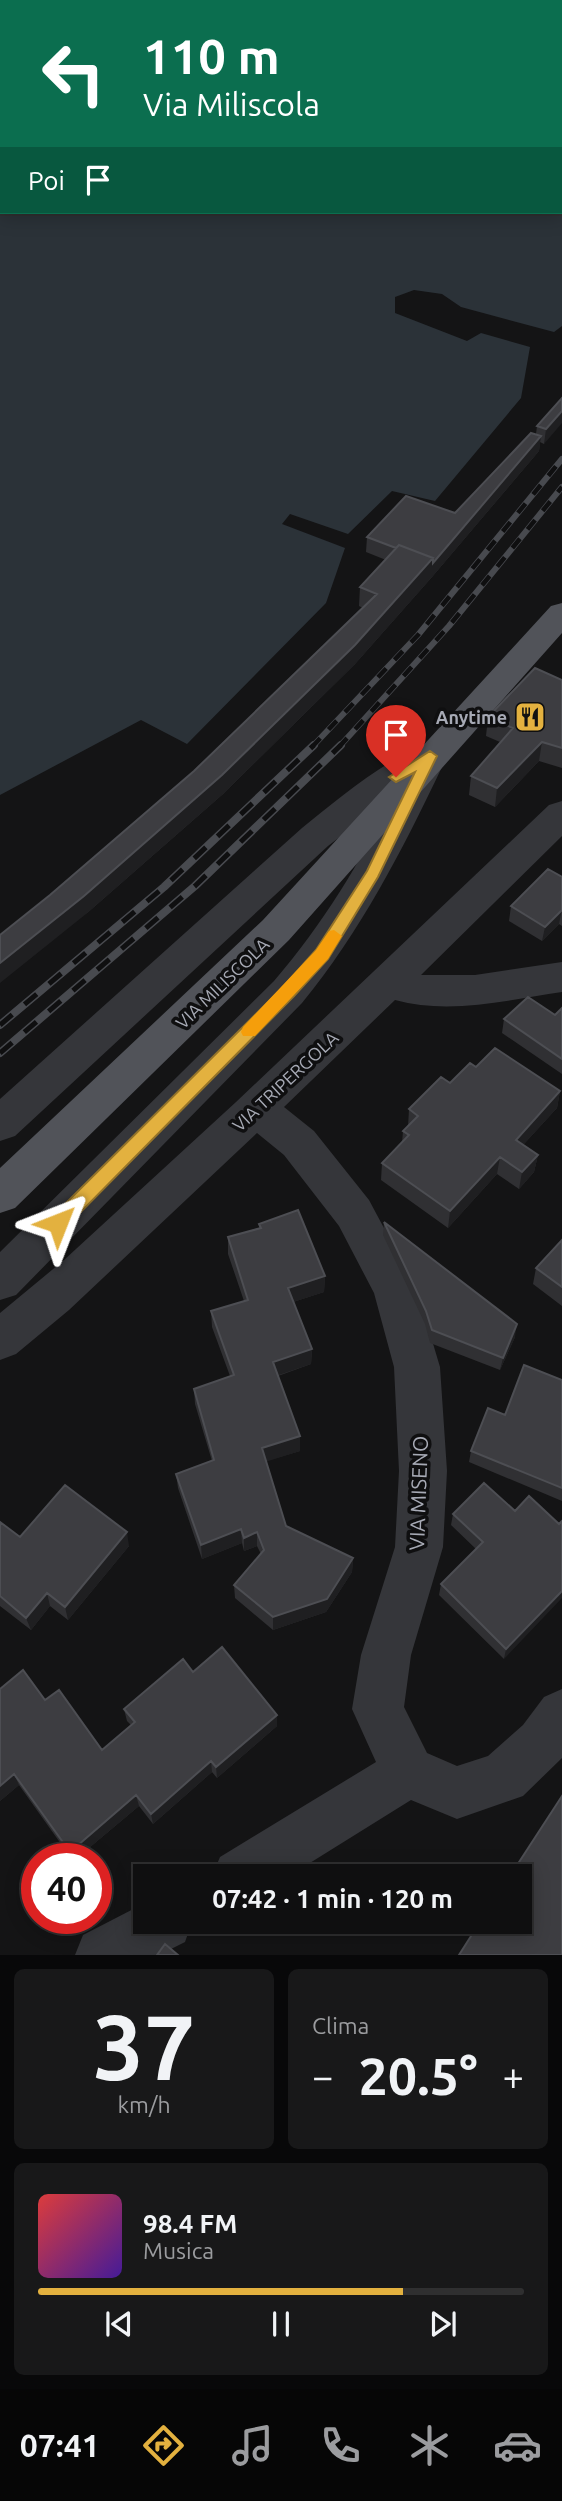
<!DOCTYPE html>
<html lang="it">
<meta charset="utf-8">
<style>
body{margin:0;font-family:Ubuntu,sans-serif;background:#181819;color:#f1f3f6;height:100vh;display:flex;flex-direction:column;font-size:26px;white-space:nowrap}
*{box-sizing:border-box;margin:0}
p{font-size:23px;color:#9b9c9f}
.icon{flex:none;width:38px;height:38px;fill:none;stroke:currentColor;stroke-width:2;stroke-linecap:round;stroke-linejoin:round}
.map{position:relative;height:1955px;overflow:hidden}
.side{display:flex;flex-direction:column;gap:14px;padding:14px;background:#080809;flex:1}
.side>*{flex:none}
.guide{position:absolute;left:0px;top:0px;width:564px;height:214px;box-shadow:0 4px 18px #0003,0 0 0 2px #2f2f30;background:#0b6e4f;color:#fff;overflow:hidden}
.speed{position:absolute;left:21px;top:1843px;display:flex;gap:14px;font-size:35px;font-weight:700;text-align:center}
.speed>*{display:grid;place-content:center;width:91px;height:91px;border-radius:50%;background:#0f0f10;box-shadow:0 4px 18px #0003,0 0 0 2px #2f2f30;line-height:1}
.speed .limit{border:10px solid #d22;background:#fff;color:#111}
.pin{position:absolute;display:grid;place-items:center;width:60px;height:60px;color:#fff;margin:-72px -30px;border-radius:50% 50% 50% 0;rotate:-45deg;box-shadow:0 0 7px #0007}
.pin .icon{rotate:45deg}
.me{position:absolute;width:77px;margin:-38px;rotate:45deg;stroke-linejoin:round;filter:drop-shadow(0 0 5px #0008)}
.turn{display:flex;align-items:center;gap:24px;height:147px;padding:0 28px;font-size:32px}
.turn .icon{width:91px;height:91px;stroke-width:2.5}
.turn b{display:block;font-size:49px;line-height:60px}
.then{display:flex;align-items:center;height:66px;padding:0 28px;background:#0003;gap:14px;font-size:26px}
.big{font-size:52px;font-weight:600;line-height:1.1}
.side .card{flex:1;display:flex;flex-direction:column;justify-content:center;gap:10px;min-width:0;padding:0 24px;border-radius:10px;background:#181819}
.side .dial{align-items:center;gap:0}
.dial b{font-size:91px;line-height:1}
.song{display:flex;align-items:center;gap:21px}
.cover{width:84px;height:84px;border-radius:10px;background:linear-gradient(135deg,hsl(0 70% 55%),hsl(260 70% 35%))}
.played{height:7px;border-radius:4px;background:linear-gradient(90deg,#e3b13f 75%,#2f2f30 75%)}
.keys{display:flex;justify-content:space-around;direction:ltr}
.heat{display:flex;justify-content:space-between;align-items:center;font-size:38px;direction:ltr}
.side .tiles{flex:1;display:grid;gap:14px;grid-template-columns:1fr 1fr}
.card:last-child{grid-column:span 2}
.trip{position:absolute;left:133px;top:1864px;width:399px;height:70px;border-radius:0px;background:#0f0f10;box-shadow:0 4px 18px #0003,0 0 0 2px #2f2f30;font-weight:600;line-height:70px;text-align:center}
.dock{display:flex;height:112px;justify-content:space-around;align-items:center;background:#060606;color:#9b9c9f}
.dock .icon{width:49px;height:49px}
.dock .on{color:#e3b13f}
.dock b{font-size:32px;color:#f1f3f6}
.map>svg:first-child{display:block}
.water{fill:#2b3238;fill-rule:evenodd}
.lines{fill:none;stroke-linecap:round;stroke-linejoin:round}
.minor{fill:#35363a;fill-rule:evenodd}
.major{fill:#515359;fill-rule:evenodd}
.rail-far1-casing{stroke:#484a4f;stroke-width:6}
.rail-casing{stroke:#484a4f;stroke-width:8}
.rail-far1{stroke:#0f0f10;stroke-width:4.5;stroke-dasharray:12;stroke-linecap:butt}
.rail{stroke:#0f0f10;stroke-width:5;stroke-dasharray:16;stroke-linecap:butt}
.wall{fill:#303033}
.shaded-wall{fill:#1f1f21}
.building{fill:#3d3d41;stroke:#4d4e53;stroke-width:2}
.route{fill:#e3b13f;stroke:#947329;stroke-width:2}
.slow{fill:#f59e0b}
.labels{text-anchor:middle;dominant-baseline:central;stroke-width:7;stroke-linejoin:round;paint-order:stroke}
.poi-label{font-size:18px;font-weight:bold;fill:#a7aab5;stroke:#0f0f10;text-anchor:end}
.street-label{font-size:18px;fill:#a7aab5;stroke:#0f0f10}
.near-street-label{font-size:21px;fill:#a7aab5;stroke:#0f0f10}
</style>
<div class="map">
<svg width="562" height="1955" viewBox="0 0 562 1955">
<rect width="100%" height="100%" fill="#141415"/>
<path class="water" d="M0,0H562V326L554,332L461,307L442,294L414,290L395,297V313L467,341L481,333L530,347L521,398L435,501L392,491L348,534L290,514L282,524L345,548L326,603L187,744L141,720L0,795ZM2,2H562V212H2Z"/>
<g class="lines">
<path class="minor" d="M430,744L442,747L447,756L442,767C402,851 361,931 302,1003L16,1295L0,1300V1252L274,981C323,924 360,863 393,796L328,846L15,1136L0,1141V1099L302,828C337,800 388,756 430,744Z
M562,801V836L421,975H475L562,962V992C507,1000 450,1015 395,1000L284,1107L314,1131L369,1200L417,1290L440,1367L447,1471L443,1547L411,1655L404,1707L427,1753L457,1766L488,1756L523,1725L544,1697L562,1689V1758L523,1796L457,1819L411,1800L289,1876H212L220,1857L376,1762L352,1709L361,1655L395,1547L399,1471L394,1367L374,1293L339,1226L284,1155L257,1133L69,1310L16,1354L0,1360V1313L64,1260L236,1102L549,805Z
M145,1903V1922H192L185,1942L159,1955H75L83,1935Z"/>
<path class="major" d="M562,603V633L289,940L15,1208L0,1213V1168L263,920L551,606Z"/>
<g class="rail-far1-casing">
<path id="rail-far1" d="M312,747L418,635L562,459
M339,747L449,626L562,487"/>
</g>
<g class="rail-casing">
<path id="rail" d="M0,1025L164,887L314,745
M0,1053L195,886L341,745"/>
</g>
<use href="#rail-far1" class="rail-far1"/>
<use href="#rail" class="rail"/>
</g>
<path class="wall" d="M562,398L544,444L540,442L539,451L432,577L355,664L223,794L86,914L194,771L363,608L359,606L360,587L386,560L366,552L367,537L455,513L536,434L537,426Z
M562,680V768L539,761L495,807L469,795L471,776L500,742L486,736L488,717Z
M562,877V926L559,924L542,941L509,921L511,906Z
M562,1008V1074L502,1033L504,1019L555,1015Z
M476,1067L560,1091L557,1108L523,1145L538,1155L534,1172L519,1189L497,1174L448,1228L381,1180L382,1163L402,1143L403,1131L408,1127L409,1109Z
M384,1222L515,1337L500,1370L430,1343L425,1324L383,1235Z
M259,1224L325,1276L324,1292L293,1302L312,1349L311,1364L278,1376L300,1451L266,1461L286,1526L353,1558L352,1572L326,1612L273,1630L235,1598L234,1585L261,1554L257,1546L244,1551L242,1543L202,1559L178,1488L176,1474L212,1461L195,1404L194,1389L230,1376L212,1327L211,1311L244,1301L228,1254V1237L259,1228Z
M562,1240V1306L533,1284L536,1268Z
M562,1380V1501L469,1462L471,1451L505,1415Z
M515,1511L559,1524L504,1659L439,1595L441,1584L476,1549L451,1525L453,1514Z
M0,1522L20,1537L129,1546L68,1620L50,1606L31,1630L0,1606Z
M193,1672L277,1715V1726L217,1778L212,1772L153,1824L139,1806L77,1858H71L19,1785L0,1801V1689L45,1700L102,1750L131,1725L127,1721L124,1709Z"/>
<path class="shaded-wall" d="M562,411V423L544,444L546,429Z
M541,436L539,451L432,577L355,664L223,794L86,914L0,983V963Z
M542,742L539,761L495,807L497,788Z
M562,909L559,924L542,941L545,927Z
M560,1091L557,1108L512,1157L516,1140Z
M538,1155L534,1172L519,1189L522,1172Z
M500,1157L497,1174L448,1228L450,1211Z
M325,1276L324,1292L287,1304L288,1288Z
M517,1324L515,1337L500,1370L503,1358Z
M312,1349L311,1364L273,1377V1362Z
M300,1436V1451L262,1463V1448Z
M241,1529L242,1543L202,1559L201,1545Z
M127,1532L129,1546L68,1620L65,1607Z
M257,1532V1546L244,1551V1538Z
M353,1558L352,1572L326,1612L273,1630V1617Z
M562,1591V1598L504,1659L506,1649Z
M47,1593L50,1606L31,1630L26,1618Z
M277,1715V1726L217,1778L216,1767Z
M211,1761L212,1772L153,1824L151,1814Z
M14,1774L19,1785L0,1801V1786Z
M136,1795L139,1806L77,1858H72L70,1852Z"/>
<path class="building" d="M562,398V411L546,429L537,426Z
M531,433L541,436L433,563V558L399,545L396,548L367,537L406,496L455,513Z
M399,545L433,558L355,645L222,775L84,896L0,963V935L50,895L194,771L377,594L360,587Z
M535,668L562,680V748L542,742L497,788L471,776L513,728L488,717Z
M548,869L562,877V910L545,927L511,906Z
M528,997L555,1015L562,1008V1059L504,1019Z
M495,1048L560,1091L516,1140L538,1155L522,1172L500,1157L450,1211L382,1163L409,1135L403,1131L418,1116L409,1109L441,1077L450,1083L470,1063L476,1067Z
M298,1210L325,1276L288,1288L312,1349L273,1362L300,1436L262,1448L286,1526L353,1558L327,1599L273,1617L234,1585L264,1550L257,1532L244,1538L241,1529L201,1545L176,1474L214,1460L194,1389L234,1375L211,1311L248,1300L228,1237L261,1228L259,1224Z
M384,1222L517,1324L503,1358L432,1330L426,1311Z
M562,1240V1287L536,1268Z
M524,1365L562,1380V1488L471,1451L488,1408L505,1415Z
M484,1483L515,1511L529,1496L559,1524L562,1521V1591L506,1649L441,1584L483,1542L453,1514Z
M65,1485L127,1532L65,1607L47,1593L26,1618L0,1596V1522L20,1537Z
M222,1647L277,1715L216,1767L211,1761L151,1814L136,1795L70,1852L14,1774L0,1786V1689L23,1670L45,1700L59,1690L102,1750L135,1722L124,1709L183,1659L193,1672Z
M562,1796V1955H459L480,1922H520V1876H510Z
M165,1944L178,1955H157Z"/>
<path class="route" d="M430,751L437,756L378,877L328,959L294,996L64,1229L58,1231L51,1229L49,1223L51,1218L283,987L316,950L367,871L415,772L396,782L389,777Z"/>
<path class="slow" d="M334,930L342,936L328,959L255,1036H243L241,1032L243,1027L316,950L329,931Z"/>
<defs>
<g id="restaurant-square" transform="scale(1.575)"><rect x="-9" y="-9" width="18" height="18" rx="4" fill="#e3b13f" stroke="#0f0f10"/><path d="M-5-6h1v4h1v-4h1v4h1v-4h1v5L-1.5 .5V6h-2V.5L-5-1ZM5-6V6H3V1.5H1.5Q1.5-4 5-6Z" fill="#111"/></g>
</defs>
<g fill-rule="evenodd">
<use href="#restaurant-square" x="530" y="717"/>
</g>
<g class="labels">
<g class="poi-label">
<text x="507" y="717">Anytime</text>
</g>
<g class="street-label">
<text transform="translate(222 983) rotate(-44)">VIA MILISCOLA</text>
<text transform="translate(285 1081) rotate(-43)">VIA TRIPERGOLA</text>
</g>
<g class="near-street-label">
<text transform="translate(418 1493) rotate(-88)">VIA MISENO</text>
</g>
</g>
</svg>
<div class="speed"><div class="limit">40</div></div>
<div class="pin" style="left:396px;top:777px;background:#d93025"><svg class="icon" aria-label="arrive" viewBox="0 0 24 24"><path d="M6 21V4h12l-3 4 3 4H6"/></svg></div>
<svg class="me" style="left:58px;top:1223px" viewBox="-20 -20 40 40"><path d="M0-17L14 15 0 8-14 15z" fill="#e3b13f" stroke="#fff" stroke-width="4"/></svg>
<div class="trip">07:42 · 1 min · 120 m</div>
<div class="guide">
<div class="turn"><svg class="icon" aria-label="left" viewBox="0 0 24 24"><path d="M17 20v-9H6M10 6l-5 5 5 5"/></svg><div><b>110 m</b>Via Miliscola</div></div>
<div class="then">Poi<svg class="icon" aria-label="arrive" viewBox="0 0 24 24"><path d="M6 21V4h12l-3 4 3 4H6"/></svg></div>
</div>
</div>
<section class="side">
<div class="tiles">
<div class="card dial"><b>37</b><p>km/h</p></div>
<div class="card"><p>Clima</p>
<div class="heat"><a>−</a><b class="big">20.5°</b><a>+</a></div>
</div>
<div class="card">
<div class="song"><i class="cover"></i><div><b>98.4 FM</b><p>Musica</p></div></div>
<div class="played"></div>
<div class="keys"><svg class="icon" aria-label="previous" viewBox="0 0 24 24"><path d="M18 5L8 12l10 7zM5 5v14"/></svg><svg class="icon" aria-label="pause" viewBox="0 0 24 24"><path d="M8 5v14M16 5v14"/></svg><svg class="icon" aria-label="next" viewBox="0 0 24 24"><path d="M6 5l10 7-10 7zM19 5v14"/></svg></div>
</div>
</div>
</section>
<nav class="dock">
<b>07:41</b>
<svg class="icon on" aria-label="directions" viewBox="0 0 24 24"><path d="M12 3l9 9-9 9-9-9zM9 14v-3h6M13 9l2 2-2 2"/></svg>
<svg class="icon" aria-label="music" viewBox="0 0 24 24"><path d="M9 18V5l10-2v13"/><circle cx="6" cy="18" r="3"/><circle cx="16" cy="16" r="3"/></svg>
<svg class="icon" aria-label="phone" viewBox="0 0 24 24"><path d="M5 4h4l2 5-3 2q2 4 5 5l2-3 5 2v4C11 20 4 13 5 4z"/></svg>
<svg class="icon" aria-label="climate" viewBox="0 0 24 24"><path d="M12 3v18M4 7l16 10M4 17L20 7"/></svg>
<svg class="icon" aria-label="car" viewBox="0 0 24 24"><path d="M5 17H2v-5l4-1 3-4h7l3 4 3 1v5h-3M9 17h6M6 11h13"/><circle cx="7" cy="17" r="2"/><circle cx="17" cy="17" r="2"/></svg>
</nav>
